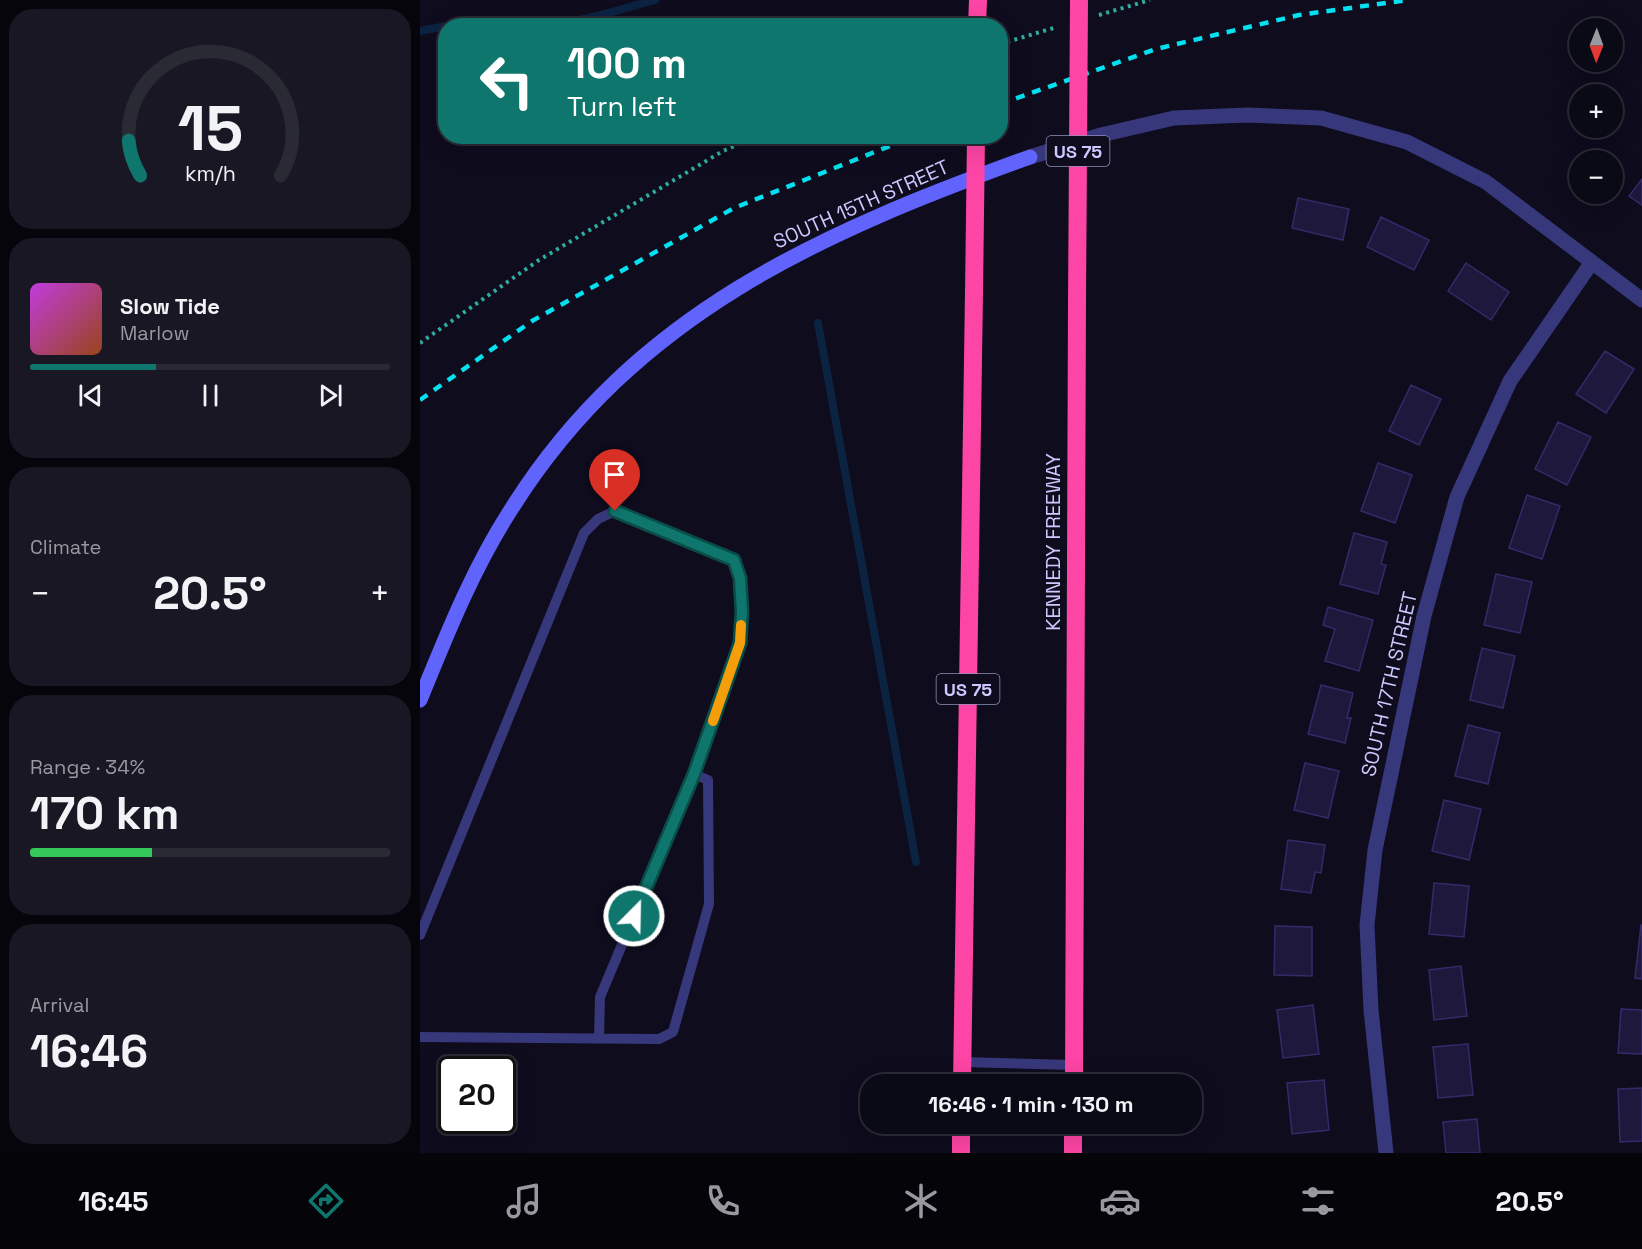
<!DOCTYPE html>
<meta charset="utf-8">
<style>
body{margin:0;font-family:"Space Grotesk",sans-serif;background:#181723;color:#f1f3f6;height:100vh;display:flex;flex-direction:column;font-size:22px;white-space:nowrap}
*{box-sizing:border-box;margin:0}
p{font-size:20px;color:#999aa1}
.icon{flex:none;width:33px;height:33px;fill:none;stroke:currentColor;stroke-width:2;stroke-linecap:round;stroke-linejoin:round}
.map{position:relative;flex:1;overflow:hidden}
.sheet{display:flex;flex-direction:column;gap:9px;padding:9px;background:#06050c;width:420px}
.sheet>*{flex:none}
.guide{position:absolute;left:18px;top:18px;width:570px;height:126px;border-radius:24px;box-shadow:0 6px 24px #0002,0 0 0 2px #2a2a35;background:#0f766e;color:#fff;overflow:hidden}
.needle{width:39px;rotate:181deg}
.fabs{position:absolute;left:1149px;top:18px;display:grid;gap:12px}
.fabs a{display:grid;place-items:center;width:54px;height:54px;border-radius:50%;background:#0a0916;box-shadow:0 6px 24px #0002,0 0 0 2px #2a2a35;font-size:30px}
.speed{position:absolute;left:18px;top:1056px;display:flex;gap:12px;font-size:30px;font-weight:700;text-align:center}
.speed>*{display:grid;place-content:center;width:78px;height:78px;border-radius:50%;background:#0a0916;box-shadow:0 6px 24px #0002,0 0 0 2px #2a2a35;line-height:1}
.speed .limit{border:3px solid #111;border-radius:9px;background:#fff;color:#111}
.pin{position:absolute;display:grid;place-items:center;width:51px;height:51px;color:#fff;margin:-62px -26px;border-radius:50% 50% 50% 0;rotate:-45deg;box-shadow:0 0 6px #0007}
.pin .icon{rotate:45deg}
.me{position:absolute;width:66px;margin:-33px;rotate:23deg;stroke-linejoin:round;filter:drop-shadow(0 0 4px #0008)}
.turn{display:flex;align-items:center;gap:21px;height:126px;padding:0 30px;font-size:27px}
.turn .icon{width:78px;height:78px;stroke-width:2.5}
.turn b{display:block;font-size:42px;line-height:51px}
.big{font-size:45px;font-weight:800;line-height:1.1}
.sheet .card{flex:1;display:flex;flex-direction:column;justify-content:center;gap:9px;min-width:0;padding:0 21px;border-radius:24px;background:#181723}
.sheet .dial{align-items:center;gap:0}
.dial svg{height:156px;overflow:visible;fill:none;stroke:#2a2a35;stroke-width:7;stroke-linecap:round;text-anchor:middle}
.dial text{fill:#f1f3f6;stroke:none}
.song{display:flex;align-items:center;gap:18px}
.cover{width:72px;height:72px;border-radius:9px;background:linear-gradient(135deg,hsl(290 70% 55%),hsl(20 70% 35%))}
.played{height:6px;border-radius:3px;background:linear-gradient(90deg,#0f766e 35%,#2a2a35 35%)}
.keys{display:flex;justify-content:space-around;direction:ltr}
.heat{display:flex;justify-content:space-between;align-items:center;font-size:33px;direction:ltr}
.charge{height:9px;border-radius:4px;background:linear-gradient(90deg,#34c759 34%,#2a2a35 0)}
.trip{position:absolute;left:440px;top:1074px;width:342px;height:60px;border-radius:24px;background:#0a0916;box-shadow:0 6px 24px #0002,0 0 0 2px #2a2a35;font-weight:800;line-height:60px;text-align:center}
.menu{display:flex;height:96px;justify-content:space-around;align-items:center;background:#040409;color:#999aa1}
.menu .icon{width:42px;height:42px}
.menu .active{color:#0f766e}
.menu b{font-size:27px;color:#f1f3f6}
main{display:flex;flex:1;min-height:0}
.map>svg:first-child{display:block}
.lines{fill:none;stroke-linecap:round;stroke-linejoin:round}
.stream{stroke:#0c2241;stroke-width:8}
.building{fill:#1e183d;stroke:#352a69;stroke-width:1.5}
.path{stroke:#2eaca0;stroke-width:4;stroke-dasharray:3 4.5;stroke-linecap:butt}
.lane{stroke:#37377b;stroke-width:10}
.street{stroke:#37377b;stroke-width:15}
.secondary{stroke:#6163fd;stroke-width:15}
.highway{stroke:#fc45a4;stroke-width:18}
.rail{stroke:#03e0ef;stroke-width:4.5;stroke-dasharray:9 8;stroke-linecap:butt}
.highway-bridge{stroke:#fc45a4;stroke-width:18}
.route-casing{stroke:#0a4d48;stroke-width:15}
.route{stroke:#0f766e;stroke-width:10}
.slow{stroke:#f59e0b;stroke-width:10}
.labels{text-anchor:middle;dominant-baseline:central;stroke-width:4.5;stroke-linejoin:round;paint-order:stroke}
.shield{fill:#0e0c1d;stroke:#9490ba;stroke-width:1.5}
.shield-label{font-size:18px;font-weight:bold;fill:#cdc8fe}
.street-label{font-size:20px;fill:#cdc8fe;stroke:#0e0c1d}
</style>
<main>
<section class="sheet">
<div class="card dial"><svg viewBox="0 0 100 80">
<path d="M14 69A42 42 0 1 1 86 69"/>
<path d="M14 69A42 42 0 0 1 8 51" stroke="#0f766e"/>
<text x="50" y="56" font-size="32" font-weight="700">15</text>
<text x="50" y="72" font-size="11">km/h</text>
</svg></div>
<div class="card">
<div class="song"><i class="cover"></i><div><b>Slow Tide</b><p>Marlow</p></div></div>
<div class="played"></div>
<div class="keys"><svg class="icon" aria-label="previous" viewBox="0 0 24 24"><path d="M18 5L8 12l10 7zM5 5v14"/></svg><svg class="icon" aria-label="pause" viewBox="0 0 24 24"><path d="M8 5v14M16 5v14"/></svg><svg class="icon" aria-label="next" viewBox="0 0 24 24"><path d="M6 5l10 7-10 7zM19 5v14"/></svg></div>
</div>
<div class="card"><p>Climate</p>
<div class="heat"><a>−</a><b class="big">20.5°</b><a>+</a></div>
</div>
<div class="card"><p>Range · 34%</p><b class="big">170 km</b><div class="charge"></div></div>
<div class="card"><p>Arrival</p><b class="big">16:46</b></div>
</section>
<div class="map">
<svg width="1222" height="1153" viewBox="0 0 1222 1153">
<rect width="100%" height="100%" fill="#0e0c1d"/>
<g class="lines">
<path class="stream" d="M34,26C64,22 92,26 122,25C160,23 198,10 235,0
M0,31L26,26
M398,323L496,862"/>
</g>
<path class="building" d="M1222,179V205L1209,196Z
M878,198L929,209L923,240L872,228Z
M961,217L1009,240L994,270L947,247Z
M1046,263L1089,292L1071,320L1028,291Z
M1185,351L1214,369L1186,413L1156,394Z
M991,385L1021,399L999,445L969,431Z
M1138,422L1171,437L1147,485L1115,469Z
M958,463L992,475L975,523L941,511Z
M1107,495L1140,506L1122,559L1089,548Z
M934,533L967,542L961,564L966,565L958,594L920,584Z
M1076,574L1112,582L1100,633L1064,625Z
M908,607L953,620L939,671L905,661L915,629L903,625Z
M1062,648L1095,656L1083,708L1050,700Z
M901,685L933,693L927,718H931L925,743L888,734Z
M1048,725L1080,733L1068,784L1035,776Z
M885,763L919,771L908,818L874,810Z
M1024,800L1061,809L1049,860L1012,851Z
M868,840L905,845L901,873L895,872L891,893L861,889Z
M1014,883L1049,886L1044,937L1009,934Z
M1221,925L1222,926V979L1215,978Z
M855,926L892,927V976L854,975Z
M1041,966L1047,1016L1014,1020L1009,970Z
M893,1005L899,1054L863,1058L857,1010Z
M1201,1009L1222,1010V1054L1198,1053Z
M1048,1044L1053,1095L1018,1098L1013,1047Z
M904,1080L909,1130L872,1134L867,1083Z
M1222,1088V1141L1200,1142L1198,1089Z
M1057,1119L1060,1153H1026L1023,1122Z"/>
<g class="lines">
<path class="path" d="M679,15L730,0
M580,44L637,27
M0,343L119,260L303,151L337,136"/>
<path class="lane" d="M0,935L164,533L178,519L195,511L314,560C336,635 300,704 274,774L288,780L289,904L253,1032L239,1039L0,1037
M179,1038L180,997L274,774
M542,1062L654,1065"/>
<path class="street" d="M610,157L681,135L754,118L827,115L901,118L987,142L1066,182L1222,300
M966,1153L951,1010L947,925L955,850L1004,616L1037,497L1090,381L1172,262"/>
<path class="secondary" d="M0,700C27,634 53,568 92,508C215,313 402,232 610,157"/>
<path class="highway" d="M557,26L558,0
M542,1084L554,293
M654,1084L657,303
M541,1153V1124
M653,1153V1124"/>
<path class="rail" d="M580,104L736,49L879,15L988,0
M0,400L112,321L314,208L495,136"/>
<path class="highway-bridge" d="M554,293L556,136
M657,303L659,0"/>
</g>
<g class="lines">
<g class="route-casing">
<path id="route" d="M195,511L314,560L320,578L322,611L320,643L274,774L214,916"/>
</g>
<use href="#route" class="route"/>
<path class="slow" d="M293,721L320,643L321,625"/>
</g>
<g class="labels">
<g class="shield">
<rect x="626.5" y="136" width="63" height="30" rx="4.5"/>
<rect x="516.5" y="674" width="63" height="30" rx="4.5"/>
</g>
<g class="shield-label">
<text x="658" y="151">US 75</text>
<text x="548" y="689">US 75</text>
</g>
<g class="street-label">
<text transform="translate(441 204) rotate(-24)">SOUTH 15TH STREET</text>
<text transform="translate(633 542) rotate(-90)">KENNEDY FREEWAY</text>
<text transform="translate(969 684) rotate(-77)">SOUTH 17TH STREET</text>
</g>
</g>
</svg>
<div class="fabs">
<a><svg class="needle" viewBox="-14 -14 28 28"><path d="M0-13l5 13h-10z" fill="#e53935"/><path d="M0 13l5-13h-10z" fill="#999aa1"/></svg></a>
<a>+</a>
<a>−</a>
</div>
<div class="speed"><div class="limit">20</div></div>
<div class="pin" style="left:195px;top:511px;background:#d93025"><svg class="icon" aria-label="arrive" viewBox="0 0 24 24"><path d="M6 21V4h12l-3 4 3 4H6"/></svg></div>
<svg class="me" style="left:214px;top:916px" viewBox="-20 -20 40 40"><circle r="17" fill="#0f766e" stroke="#fff" stroke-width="3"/><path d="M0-11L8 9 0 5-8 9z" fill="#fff"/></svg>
<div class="trip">16:46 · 1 min · 130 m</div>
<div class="guide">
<div class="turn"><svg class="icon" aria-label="left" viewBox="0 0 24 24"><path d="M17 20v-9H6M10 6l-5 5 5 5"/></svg><div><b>100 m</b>Turn left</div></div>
</div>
</div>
</main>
<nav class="menu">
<b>16:45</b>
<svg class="icon active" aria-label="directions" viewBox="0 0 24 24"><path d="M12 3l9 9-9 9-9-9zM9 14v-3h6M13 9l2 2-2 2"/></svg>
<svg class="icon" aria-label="music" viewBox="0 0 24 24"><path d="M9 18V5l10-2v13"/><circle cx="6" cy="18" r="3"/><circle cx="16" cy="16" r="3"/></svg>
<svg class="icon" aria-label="phone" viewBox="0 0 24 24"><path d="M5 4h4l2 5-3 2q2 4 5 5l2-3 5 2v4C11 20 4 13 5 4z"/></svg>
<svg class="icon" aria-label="climate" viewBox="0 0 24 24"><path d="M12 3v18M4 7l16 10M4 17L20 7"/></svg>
<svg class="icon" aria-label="car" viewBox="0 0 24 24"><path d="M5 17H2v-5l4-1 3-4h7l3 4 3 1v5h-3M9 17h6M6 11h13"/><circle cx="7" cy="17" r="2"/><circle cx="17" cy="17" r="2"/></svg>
<svg class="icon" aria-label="filters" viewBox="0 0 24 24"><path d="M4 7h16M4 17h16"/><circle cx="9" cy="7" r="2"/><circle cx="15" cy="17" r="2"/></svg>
<b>20.5°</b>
</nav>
